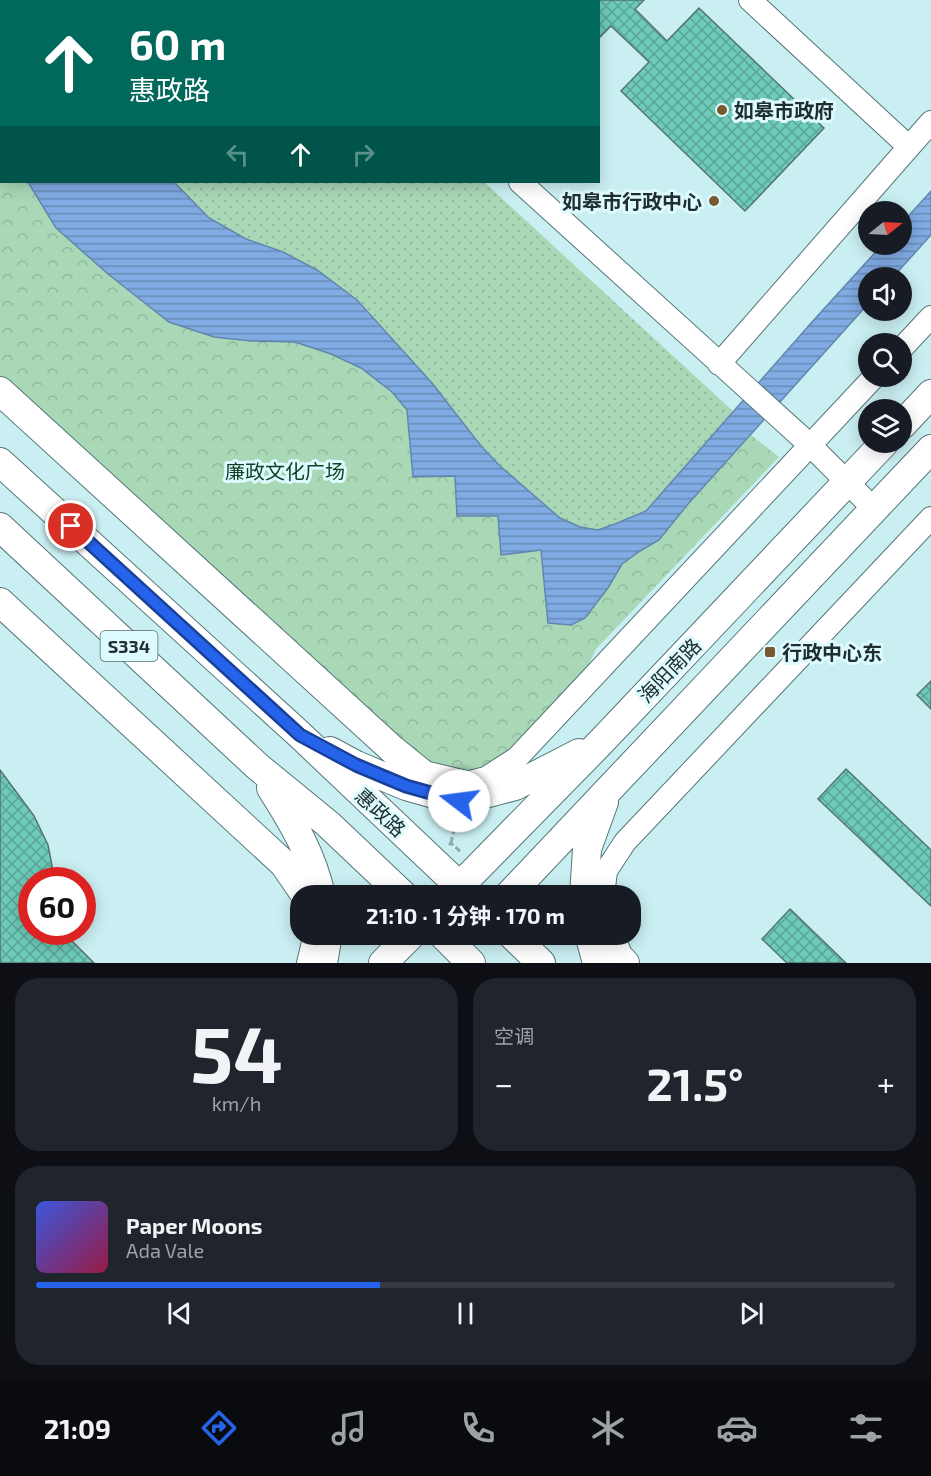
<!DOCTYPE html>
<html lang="zh">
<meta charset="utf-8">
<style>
body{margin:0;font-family:"Exo 2","Noto Sans SC",sans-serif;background:#20242c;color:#f1f3f6;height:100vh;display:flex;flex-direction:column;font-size:22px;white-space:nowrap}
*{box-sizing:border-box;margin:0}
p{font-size:20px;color:#9ea1a6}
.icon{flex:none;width:33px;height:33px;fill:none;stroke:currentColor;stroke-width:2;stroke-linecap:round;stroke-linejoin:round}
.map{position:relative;height:963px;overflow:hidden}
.panel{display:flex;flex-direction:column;gap:15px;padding:15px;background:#0d0f14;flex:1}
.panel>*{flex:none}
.banner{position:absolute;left:0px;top:0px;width:600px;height:183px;box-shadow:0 3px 15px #0003;background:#00695c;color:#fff;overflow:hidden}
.needle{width:39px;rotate:72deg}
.fabs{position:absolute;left:858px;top:201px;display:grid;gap:12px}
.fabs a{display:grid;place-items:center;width:54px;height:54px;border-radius:50%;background:#171b24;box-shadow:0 3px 15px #0003;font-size:30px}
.speed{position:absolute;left:18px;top:867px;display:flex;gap:12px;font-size:30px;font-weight:700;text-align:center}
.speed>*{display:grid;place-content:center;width:78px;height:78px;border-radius:50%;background:#171b24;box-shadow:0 3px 15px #0003;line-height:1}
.speed .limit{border:9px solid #d22;background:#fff;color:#111}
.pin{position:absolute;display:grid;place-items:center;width:51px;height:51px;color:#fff;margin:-26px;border:3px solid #fff;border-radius:50%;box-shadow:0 2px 6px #0007}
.me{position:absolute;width:66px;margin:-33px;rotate:285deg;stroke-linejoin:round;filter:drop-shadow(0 0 4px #0008)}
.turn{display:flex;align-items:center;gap:21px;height:126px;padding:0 30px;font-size:27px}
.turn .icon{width:78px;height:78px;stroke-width:2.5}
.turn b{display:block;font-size:42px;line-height:51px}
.lanes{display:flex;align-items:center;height:57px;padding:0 30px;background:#0003;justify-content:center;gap:30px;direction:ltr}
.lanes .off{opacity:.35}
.big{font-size:45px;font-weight:700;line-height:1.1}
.panel .card{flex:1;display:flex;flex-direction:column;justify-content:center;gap:9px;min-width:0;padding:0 21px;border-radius:24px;background:#20242c}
.panel .dial{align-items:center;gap:0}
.dial b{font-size:78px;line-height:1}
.song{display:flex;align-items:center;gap:18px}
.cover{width:72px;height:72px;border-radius:9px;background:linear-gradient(135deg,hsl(230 70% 55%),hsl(340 70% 35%))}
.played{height:6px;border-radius:3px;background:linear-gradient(90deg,#2563eb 40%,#363941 40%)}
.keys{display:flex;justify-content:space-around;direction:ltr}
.heat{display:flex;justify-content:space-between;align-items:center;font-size:33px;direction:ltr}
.panel .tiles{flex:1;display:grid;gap:15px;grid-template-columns:1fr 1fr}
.card:last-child{grid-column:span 2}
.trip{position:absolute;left:290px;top:885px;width:351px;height:60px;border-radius:24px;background:#171b24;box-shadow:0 3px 15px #0003;font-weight:700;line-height:60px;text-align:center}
.tab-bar{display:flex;height:96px;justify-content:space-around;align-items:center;background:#090b0e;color:#9ea1a6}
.tab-bar .icon{width:42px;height:42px}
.tab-bar .on{color:#2563eb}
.tab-bar b{font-size:27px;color:#f1f3f6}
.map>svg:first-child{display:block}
.park{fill:url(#park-crowns)}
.garden{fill:url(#garden-dots)}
.water{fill:url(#water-rules);stroke:#6386ad;stroke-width:1.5}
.building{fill:url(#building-cross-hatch);stroke:#55756e;stroke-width:1.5}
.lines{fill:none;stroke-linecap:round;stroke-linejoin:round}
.minor-casing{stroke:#547679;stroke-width:24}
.major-casing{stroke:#547679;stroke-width:30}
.path{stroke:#8eabae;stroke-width:3;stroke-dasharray:6 3;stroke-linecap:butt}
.minor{stroke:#fff;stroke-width:22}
.major{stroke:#fff;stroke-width:28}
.route-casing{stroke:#184099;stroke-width:15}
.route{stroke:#2563eb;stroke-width:10}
.poi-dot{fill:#775b2e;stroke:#ddfbfe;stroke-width:2}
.labels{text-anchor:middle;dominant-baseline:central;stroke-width:6;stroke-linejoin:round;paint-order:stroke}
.shield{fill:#ddfbfe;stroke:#596c6e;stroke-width:1.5}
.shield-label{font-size:18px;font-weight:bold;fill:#202e30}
.poi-label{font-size:20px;font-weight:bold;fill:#202e30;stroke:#ddfbfe;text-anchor:start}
.park-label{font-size:20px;fill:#0f4225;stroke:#ddfbfe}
.street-label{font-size:20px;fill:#202e30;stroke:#ddfbfe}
</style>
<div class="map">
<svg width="931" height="963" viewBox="0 0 931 963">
<defs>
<pattern id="park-crowns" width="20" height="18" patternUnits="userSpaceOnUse" patternTransform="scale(1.5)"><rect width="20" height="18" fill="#a9d8b7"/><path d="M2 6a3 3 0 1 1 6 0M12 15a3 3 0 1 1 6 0" fill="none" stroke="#91ba9e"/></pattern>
<pattern id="garden-dots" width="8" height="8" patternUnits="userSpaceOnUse" patternTransform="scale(1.5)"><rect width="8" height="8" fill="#a9d8b7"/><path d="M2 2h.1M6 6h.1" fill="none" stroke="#91ba9e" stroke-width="1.8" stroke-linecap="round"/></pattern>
<pattern id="water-rules" width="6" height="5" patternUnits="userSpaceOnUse" patternTransform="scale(1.5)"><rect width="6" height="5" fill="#80abe3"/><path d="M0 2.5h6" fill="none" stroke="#688cb8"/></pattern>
<pattern id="building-cross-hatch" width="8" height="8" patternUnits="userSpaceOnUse" patternTransform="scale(1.5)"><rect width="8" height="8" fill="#6ecbb9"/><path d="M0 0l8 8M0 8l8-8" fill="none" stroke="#5aa597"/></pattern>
</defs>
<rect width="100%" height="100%" fill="#caeff3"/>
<path class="park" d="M0,70L2,75V182H28L56,228L108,274L169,322L214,337L251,341L295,342L331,354L361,368L392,392L407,410L414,477L455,476L498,515L541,550L608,588L622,564L640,551L659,540L688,504L751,435L779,457L596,649L583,676L486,773L431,770L0,379Z"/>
<path class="garden" d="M30,0H288L290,1L31,2Z
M174,182H484L734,412L646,512L615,524L598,530L580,527L560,518L500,466L481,446L432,383L357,300L317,270L283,252L246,239L209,218Z"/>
<path class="water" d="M0,0H30L31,1L2,2L1,75L0,70Z
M28,182H174L209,218L246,239L283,252L317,270L357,300L432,383L481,446L500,466L560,518L580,527L598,530L615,524L646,511L812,322L882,245L902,244V223L931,191V235L893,277L868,278V304L688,504L659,540L640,551L622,564L608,588L585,618L571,625L548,623L541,550L501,555L498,516H457L455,476L413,477L407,410L392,392L361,368L331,354L295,342L251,341L214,337L169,322L108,274L56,228Z"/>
<path class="building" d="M520,0H644L635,9L667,41L699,8L824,128L745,211L621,91L649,62L611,26L598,39V2H521Z
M931,681V709L917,695Z
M846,769L931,850V906L818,799Z
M0,770L34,816L48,845L54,876L53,880H32V932H50L62,944L72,941L94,963H0Z
M790,909L846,963H787L762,939Z"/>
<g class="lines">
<g class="minor-casing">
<path id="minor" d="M321,0L323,2
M909,147L931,122
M520,182L811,446L874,509
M902,348L931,317
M719,364L909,147L750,0
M462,784L486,778L517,758L875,376
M603,896L606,871L625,842L931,518
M308,963L315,934"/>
</g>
<g class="major-casing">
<path id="major" d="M0,391L393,750L424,775L462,784
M902,425L931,394
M0,462L300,735L470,896
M0,527L257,766L328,824L404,896
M0,602L284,864L306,896
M330,751L356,765L406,786L459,801L515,786L579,753
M271,788C292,821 313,856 321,896
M450,896L600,743L885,442
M508,896L931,449
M584,896L587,849L604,802
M442,934L471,963
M511,934L541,963
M589,934L597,963
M610,934L618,956L625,963
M323,963L328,934
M383,963L412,934"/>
</g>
<path class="path" d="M451,843L455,825
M449,845L451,843L462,853"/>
<use href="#minor" class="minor"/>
<use href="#major" class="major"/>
</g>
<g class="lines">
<g class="route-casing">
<path id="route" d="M71,526L300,735L356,765L406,786L459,801"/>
</g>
<use href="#route" class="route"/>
</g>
<g class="poi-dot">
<circle cx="722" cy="110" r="6"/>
<circle cx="714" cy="201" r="6"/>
<rect x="764" y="646" width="12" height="12" rx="3"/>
</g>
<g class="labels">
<rect class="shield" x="100.5" y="631" width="57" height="30" rx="4.5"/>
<g class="shield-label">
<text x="129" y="646">S334</text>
</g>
<g class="poi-label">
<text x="734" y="110">如皋市政府</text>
<text x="702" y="201" text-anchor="end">如皋市行政中心</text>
<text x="782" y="652">行政中心东</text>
</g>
<g class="park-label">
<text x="285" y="471">廉政文化广场</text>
</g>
<g class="street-label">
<text transform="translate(669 670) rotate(-46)">海阳南路</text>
<text transform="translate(381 812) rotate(43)">惠政路</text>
</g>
</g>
</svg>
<div class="fabs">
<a><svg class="needle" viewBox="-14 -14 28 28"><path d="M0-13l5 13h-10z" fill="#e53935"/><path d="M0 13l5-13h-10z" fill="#9ea1a6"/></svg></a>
<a><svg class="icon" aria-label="sound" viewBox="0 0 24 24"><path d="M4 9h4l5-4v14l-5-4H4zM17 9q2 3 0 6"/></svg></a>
<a><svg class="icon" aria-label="search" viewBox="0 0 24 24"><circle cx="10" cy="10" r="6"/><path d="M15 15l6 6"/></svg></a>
<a><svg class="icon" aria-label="layers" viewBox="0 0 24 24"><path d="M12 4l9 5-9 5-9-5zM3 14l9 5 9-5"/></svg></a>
</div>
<div class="speed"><div class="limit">60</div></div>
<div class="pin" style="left:71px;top:526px;background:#d93025"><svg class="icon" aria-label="arrive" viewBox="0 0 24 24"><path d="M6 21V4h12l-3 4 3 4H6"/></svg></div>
<svg class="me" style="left:459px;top:801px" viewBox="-20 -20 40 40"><circle r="19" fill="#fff"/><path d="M0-13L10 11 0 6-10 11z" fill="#2563eb"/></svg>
<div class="trip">21:10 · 1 分钟 · 170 m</div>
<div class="banner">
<div class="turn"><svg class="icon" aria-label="ahead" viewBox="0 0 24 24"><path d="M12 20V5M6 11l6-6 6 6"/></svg><div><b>60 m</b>惠政路</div></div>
<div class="lanes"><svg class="icon off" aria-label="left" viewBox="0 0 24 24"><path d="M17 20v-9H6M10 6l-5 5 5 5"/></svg><svg class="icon" aria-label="ahead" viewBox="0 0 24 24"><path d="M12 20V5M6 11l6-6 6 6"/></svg><svg class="icon off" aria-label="right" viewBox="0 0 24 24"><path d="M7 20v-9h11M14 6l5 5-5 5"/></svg></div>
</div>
</div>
<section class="panel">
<div class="tiles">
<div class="card dial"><b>54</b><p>km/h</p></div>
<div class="card"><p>空调</p>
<div class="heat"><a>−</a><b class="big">21.5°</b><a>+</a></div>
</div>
<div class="card">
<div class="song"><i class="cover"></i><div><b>Paper Moons</b><p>Ada Vale</p></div></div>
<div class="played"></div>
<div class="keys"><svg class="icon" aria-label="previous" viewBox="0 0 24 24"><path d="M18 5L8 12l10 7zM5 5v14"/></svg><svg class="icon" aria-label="pause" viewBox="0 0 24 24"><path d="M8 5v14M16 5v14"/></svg><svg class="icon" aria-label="next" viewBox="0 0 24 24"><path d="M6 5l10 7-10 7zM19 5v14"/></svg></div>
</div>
</div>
</section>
<nav class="tab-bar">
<b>21:09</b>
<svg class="icon on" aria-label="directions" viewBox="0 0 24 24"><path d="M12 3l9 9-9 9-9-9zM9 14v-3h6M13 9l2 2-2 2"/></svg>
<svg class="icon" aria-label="music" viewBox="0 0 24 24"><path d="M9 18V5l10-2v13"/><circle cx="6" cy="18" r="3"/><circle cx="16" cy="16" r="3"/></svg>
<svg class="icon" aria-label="phone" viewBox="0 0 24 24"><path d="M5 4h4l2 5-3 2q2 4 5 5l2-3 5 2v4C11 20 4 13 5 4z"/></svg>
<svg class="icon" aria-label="climate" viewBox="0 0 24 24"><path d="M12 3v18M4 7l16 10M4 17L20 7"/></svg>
<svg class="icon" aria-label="car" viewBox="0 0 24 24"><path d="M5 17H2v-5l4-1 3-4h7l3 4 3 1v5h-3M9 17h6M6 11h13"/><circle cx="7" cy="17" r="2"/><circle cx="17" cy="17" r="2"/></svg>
<svg class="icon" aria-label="filters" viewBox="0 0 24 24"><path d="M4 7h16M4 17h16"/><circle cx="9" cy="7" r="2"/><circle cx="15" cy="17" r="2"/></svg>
</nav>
